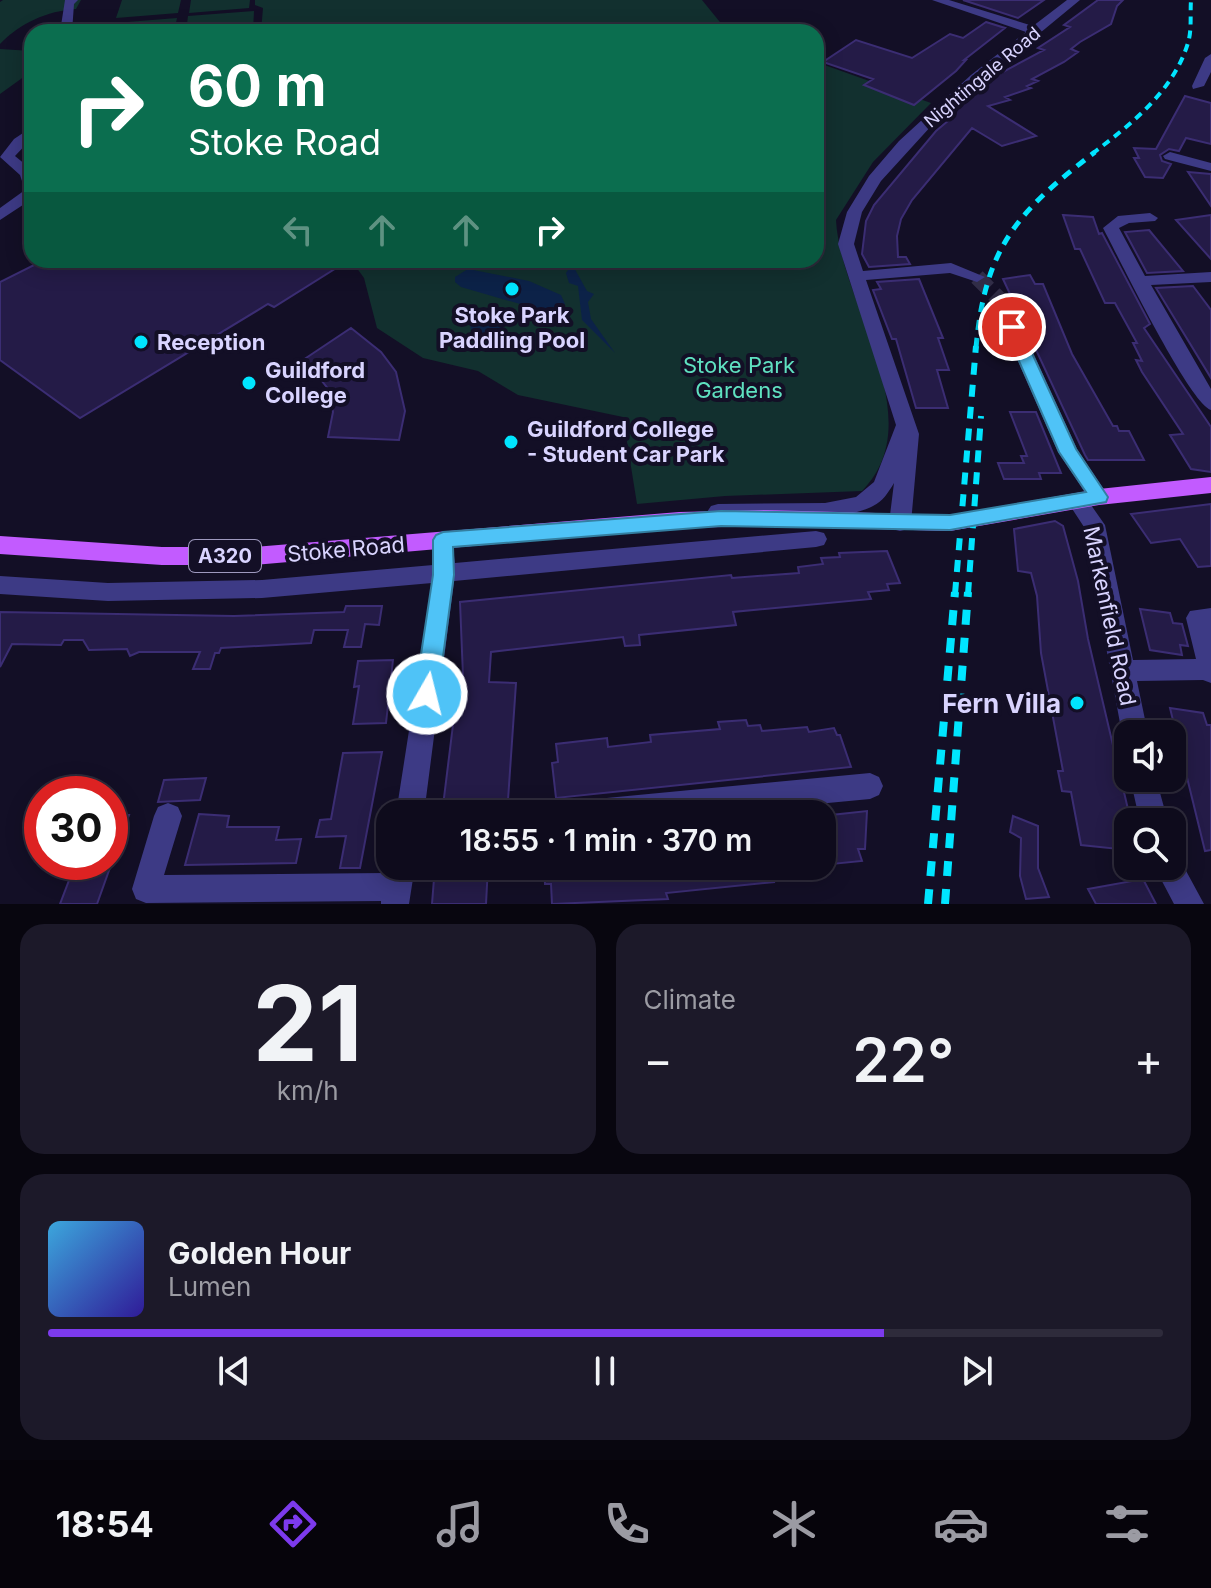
<!DOCTYPE html>
<meta charset="utf-8">
<style>
body{margin:0;font-family:Inter,sans-serif;background:#1c1929;color:#f1f3f6;height:100vh;display:flex;flex-direction:column;font-size:30px;white-space:nowrap}
*{box-sizing:border-box;margin:0}
p{font-size:26px;color:#9b9ba3}
.icon{flex:none;width:44px;height:44px;fill:none;stroke:currentColor;stroke-width:2;stroke-linecap:round;stroke-linejoin:round}
.map{position:relative;height:904px;overflow:hidden}
.drawer{display:flex;flex-direction:column;gap:20px;padding:20px;background:#08060f;flex:1}
.drawer>*{flex:none}
.banner{position:absolute;left:24px;top:24px;width:800px;height:244px;border-radius:24px;box-shadow:0 4px 20px #0003,0 0 0 2px #2e2b3b;background:#0b6e4f;color:#fff;overflow:hidden}
.tools{position:absolute;left:1114px;top:720px;display:grid;gap:16px}
.tools a{display:grid;place-items:center;width:72px;height:72px;border-radius:16px;background:#0e0b1c;box-shadow:0 4px 20px #0003,0 0 0 2px #2e2b3b;font-size:40px}
.speed{position:absolute;left:24px;top:776px;display:flex;gap:16px;font-size:40px;font-weight:700;text-align:center}
.speed>*{display:grid;place-content:center;width:104px;height:104px;border-radius:50%;background:#0e0b1c;box-shadow:0 4px 20px #0003,0 0 0 2px #2e2b3b;line-height:1}
.speed .limit{border:12px solid #d22;background:#fff;color:#111}
.pin{position:absolute;display:grid;place-items:center;width:68px;height:68px;color:#fff;margin:-34px;border:4px solid #fff;border-radius:50%;box-shadow:0 2px 8px #0007}
.me{position:absolute;width:88px;margin:-44px;rotate:8deg;stroke-linejoin:round;filter:drop-shadow(0 0 6px #0008)}
.turn{display:flex;align-items:center;gap:28px;height:168px;padding:0 32px;font-size:36px}
.turn .icon{width:104px;height:104px;stroke-width:2.5}
.turn b{display:block;font-size:56px;line-height:68px}
.lanes{display:flex;align-items:center;height:76px;padding:0 32px;background:#0003;justify-content:center;gap:40px;direction:ltr}
.lanes .off{opacity:.35}
.big{font-size:60px;font-weight:600;line-height:1.1}
.drawer .widget{flex:1;display:flex;flex-direction:column;justify-content:center;gap:12px;min-width:0;padding:0 28px;border-radius:24px;background:#1c1929}
.drawer .dial{align-items:center;gap:0}
.dial b{font-size:104px;line-height:1}
.song{display:flex;align-items:center;gap:24px}
.cover{width:96px;height:96px;border-radius:12px;background:linear-gradient(135deg,hsl(200 70% 55%),hsl(250 70% 35%))}
.played{height:8px;border-radius:4px;background:linear-gradient(90deg,#7c3aed 75%,#2e2b3b 75%)}
.keys{display:flex;justify-content:space-around;direction:ltr}
.heat{display:flex;justify-content:space-between;align-items:center;font-size:44px;direction:ltr}
.drawer .tiles{flex:1;display:grid;gap:20px;grid-template-columns:1fr 1fr}
.widget:last-child{grid-column:span 2}
.trip{position:absolute;left:376px;top:800px;width:460px;height:80px;border-radius:24px;background:#0e0b1c;box-shadow:0 4px 20px #0003,0 0 0 2px #2e2b3b;font-weight:600;line-height:80px;text-align:center}
.dock{display:flex;height:128px;justify-content:space-around;align-items:center;background:#06040b;color:#9b9ba3}
.dock .icon{width:56px;height:56px}
.dock .current{color:#7c3aed}
.dock b{font-size:36px;color:#f1f3f6}
.map>svg:first-child{display:block}
.green{fill:#12302f}
.water{fill:#0c2248}
.building{fill:#241b47;stroke:#3b2d73;stroke-width:2}
.lines{fill:none;stroke-linecap:round;stroke-linejoin:round}
.minor-tunnel{stroke:#312d47;stroke-width:16;stroke-dasharray:16 8;stroke-linecap:butt}
.minor{fill:#3d3a85;fill-rule:evenodd}
.major{fill:#c25bff;fill-rule:evenodd}
.rail-far3{stroke:#00e5ff;stroke-width:4;stroke-dasharray:8 6;stroke-linecap:butt}
.rail-far2{stroke:#00e5ff;stroke-width:5;stroke-dasharray:10 8;stroke-linecap:butt}
.rail-far1{stroke:#00e5ff;stroke-width:6;stroke-dasharray:12 10;stroke-linecap:butt}
.rail{stroke:#00e5ff;stroke-width:8;stroke-dasharray:15 13;stroke-linecap:butt}
.route{fill:#4fc3f7;stroke:#337fa1;stroke-width:2}
.poi-dot{fill:#00e5ff;stroke:#130f26;stroke-width:3}
.labels{text-anchor:middle;dominant-baseline:central;stroke-width:8;stroke-linejoin:round;paint-order:stroke}
.far-street-label{font-size:18px;fill:#d9d4ff;stroke:#130f26}
.shield{fill:#130f26;stroke:#9e99be;stroke-width:2}
.shield-label{font-size:20px;font-weight:bold;fill:#d9d4ff}
.poi-label{font-size:22px;font-weight:bold;fill:#d9d4ff;stroke:#130f26;text-anchor:start}
.park-label{font-size:22px;fill:#5fe0c0;stroke:#130f26}
.street-label{font-size:22px;fill:#d9d4ff;stroke:#130f26}
.near-poi-label{font-size:26px;font-weight:bold;fill:#d9d4ff;stroke:#130f26;text-anchor:end}
</style>
<div class="map">
<svg width="1211" height="904" viewBox="0 0 1211 904">
<rect width="100%" height="100%" fill="#130f26"/>
<path class="green" d="M3,0H81L76,9C47,11 20,23 0,44V2Z
M122,0H181L178,13L116,18Z
M191,0H250L249,8L189,13Z
M255,0H702L728,32H261L263,8L255,5Z
M254,11L253,32H186L188,16Z
M177,18L174,32H112L115,23Z
M0,49L32,51V71L0,94Z
M816,62L931,103L873,162L836,220C840,303 933,419 862,491L725,496L637,504L623,417L518,395L478,371L423,358L377,328L364,278L351,260H816Z"/>
<path class="water" d="M572,264L587,291L594,294L588,302L591,319L615,353L582,320L578,286L569,283L566,273Z
M468,269L529,281L561,295L565,304L556,310L544,311L461,287L455,282V277Z
M487,313L501,318L503,328L489,336L472,333L469,322L476,316Z"/>
<path class="building" d="M963,0H1044L1018,18Z
M1098,0H1123L1117,6L1111,24L1080,42L1071,49L1078,52L1064,62L1032,79L1038,81L1027,86L1031,88L1005,97L1010,100L988,106L1036,136L1002,146L972,128L912,200L901,219L897,236L898,257H906L910,264L869,267L862,254L866,221L874,205L936,131L955,115L950,111L986,81L1044,50L1038,48L1070,27L1064,25Z
M986,22L1005,28L964,60H966L956,71L914,105L864,85L873,79L823,62L856,40L912,58L950,34L963,38Z
M1185,96L1211,103V144L1186,138L1179,151L1169,149L1160,155L1162,161L1171,164L1163,178L1145,177L1134,158H1139L1134,148L1156,149Z
M1188,172L1211,174V206Z
M1063,215L1093,217L1099,234L1102,233L1150,324L1144,328L1211,427V472L1191,469L1170,435L1183,434L1142,372L1136,360L1142,361L1133,343H1137L1115,303H1105L1080,249H1075Z
M1211,215V259L1176,220Z
M1149,230L1183,271L1147,273L1125,232Z
M44,260H264L280,269L295,260H349L274,307L268,304L80,418L0,360V282Z
M1030,275L1035,284H1043L1072,354L1113,426H1117L1119,431H1129L1144,460H1088L1085,455L1003,279Z
M919,279L943,338H938L949,370H937L948,408H916L896,339H892L873,290L881,289L877,282Z
M1193,286L1211,310V378L1156,288Z
M351,328L381,352L396,372L405,411L399,440L328,437L333,412L329,390L317,375L300,362Z
M1010,412H1036L1061,473H1039L1041,479H1004L998,463H1024L1021,456H1027Z
M1211,504V566L1198,567L1180,539L1151,543L1131,514Z
M1055,521L1063,526L1078,581L1088,639L1131,822H1128V850L1081,845L1071,792L1062,791L1058,771H1063L1041,653L1037,596L1031,573L1018,571L1014,529Z
M887,551L900,583L887,584L889,590L868,592L871,599L733,612L736,625L639,635L640,645L625,646L623,637L491,652L489,682L516,683L508,800H478V806H443L459,676H463L460,602L731,575L732,578L799,573L798,567L823,564L821,558L840,557L839,553Z
M346,606H382L379,625L365,624L361,647H344L348,630H314L311,643L221,648L219,653H215L210,669H193L200,652H139L130,656L127,649L89,650L83,640H64L61,645L12,644L0,667V612L234,616L344,612Z
M1140,609L1170,613L1173,623L1182,624L1188,646L1180,645L1182,655L1150,650Z
M393,660L386,723L353,724L359,686L354,687L358,661Z
M1170,708L1203,713L1207,725H1211V850L1205,851Z
M746,720L748,726L760,725L762,731L807,727L809,732L834,728L837,735H840L851,767L556,798L552,763L558,762L556,744L607,738L608,747L651,742L650,735L720,729L718,722Z
M382,752L360,868H340L346,836L316,837L320,820L331,819L343,753Z
M206,778L200,800L158,802L164,780Z
M867,811L865,849H858L862,861L822,865V816Z
M199,814L229,816L227,827H279L276,840L301,839L296,863L185,865Z
M110,815H129L112,862L110,861Z
M1013,816L1038,826V868L1049,897L1026,899L1020,876L1021,838L1010,832Z
M76,862H112L97,904H60Z
M435,866H488L486,904H432Z
M544,866H770L774,882L666,893L668,899L552,904L551,884H545Z
M1143,879L1156,904H1096L1088,889Z"/>
<g class="lines">
<path class="minor-tunnel" d="M977,277L1000,300"/>
<path class="minor" d="M65,0H78L74,4L72,32H60Z
M932,0H949L1033,26L1067,0H1080L943,113L881,181L862,212L854,244L863,271L951,263L985,277L977,282L950,273L866,280L919,434L911,523L908,529L900,531L892,529L889,523L894,483C888,493 883,501 873,506C848,521 738,526 711,518L707,512L711,506L718,504L825,503L856,497L874,482L896,425L838,244L847,212L869,176L899,141L971,75L1026,32Z
M1211,54V72L1204,86L1193,89L1192,86L1205,58Z
M32,127V138L15,156L32,170V199L0,220V208L25,190L20,175L0,157L14,139Z
M1170,152L1211,163V171L1165,159L1163,156Z
M1150,213L1158,218L1155,221L1129,223L1119,228L1145,276L1211,272V282L1151,285L1211,389V410C1189,403 1118,256 1103,228L1118,216Z
M1000,295L1009,300L1077,449L1109,497L1106,503H1092L1058,452L991,300Z
M1077,493L1084,495L1105,525L1133,660L1196,659L1186,618L1190,611L1211,608V683L1203,680L1137,681L1148,734H1128V743L1122,734L1084,527L1067,501L1070,495Z
M816,531L824,533L827,539L824,545L816,547L454,581L424,814H396L432,583L262,598L108,601L0,594V576L108,583L262,580L433,565L432,540L435,534L443,532L451,534L455,563Z
M870,773L879,777L883,786L879,795L870,799L711,814H561L565,805L575,801Z
M1130,778H1156L1168,822H1140Z
M168,803L178,807L182,816L164,875L386,873L390,859V866H415L409,904H381V901L146,903L136,899L132,889L154,816L158,807Z
M1172,854L1178,856L1204,904H1174L1154,866H1172Z"/>
<path class="major" d="M1211,477V493L1099,505L950,531L764,526L679,528L254,565H162L0,554V536L162,547H254L679,512L764,510L950,515L1099,489Z"/>
<path class="rail-far3" d="M1092,154C1131,124 1173,92 1188,43C1192,30 1190,14 1191,0"/>
<path class="rail-far2" d="M976,348C985,247 1017,212 1095,152"/>
<path class="rail-far1" d="M955,594L976,346
M968,594L981,416"/>
<path class="rail" d="M928,904L955,592
M945,904L968,592"/>
</g>
<path class="route" d="M1012,322L1020,327L1076,449L1108,497L1106,502L950,530L721,526L453,547L454,575L438,694L435,701L427,704L419,701L415,694L433,575V540L436,535L443,532L721,511L950,515L1086,492L1059,452L1004,327Z"/>
<g class="poi-dot">
<circle cx="512" cy="289" r="8"/>
<circle cx="141" cy="342" r="8"/>
<circle cx="249" cy="383" r="8"/>
<circle cx="511" cy="442" r="8"/>
<circle cx="1077" cy="703" r="8"/>
</g>
<g class="labels">
<g class="far-street-label">
<text transform="translate(982 77) rotate(-40)">Nightingale Road</text>
</g>
<rect class="shield" x="189" y="540" width="72" height="32" rx="6"/>
<g class="shield-label">
<text x="225" y="556">A320</text>
</g>
<g class="poi-label">
<text x="512" y="315" text-anchor="middle">Stoke Park<tspan x="512" dy="25">Paddling Pool</tspan></text>
<text x="157" y="342">Reception</text>
<text x="265" y="370">Guildford<tspan x="265" dy="25">College</tspan></text>
<text x="527" y="429">Guildford College<tspan x="527" dy="25">- Student Car Park</tspan></text>
</g>
<g class="park-label">
<text x="739" y="365">Stoke Park<tspan x="739" dy="25">Gardens</tspan></text>
</g>
<g class="street-label">
<text transform="translate(346 549) rotate(-5)">Stoke Road</text>
<text transform="translate(1110 616) rotate(78)">Markenfield Road</text>
</g>
<g class="near-poi-label">
<text x="1061" y="703">Fern Villa</text>
</g>
</g>
</svg>
<div class="tools">
<a><svg class="icon" aria-label="sound" viewBox="0 0 24 24"><path d="M4 9h4l5-4v14l-5-4H4zM17 9q2 3 0 6"/></svg></a>
<a><svg class="icon" aria-label="search" viewBox="0 0 24 24"><circle cx="10" cy="10" r="6"/><path d="M15 15l6 6"/></svg></a>
</div>
<div class="speed"><div class="limit">30</div></div>
<div class="pin" style="left:1012px;top:327px;background:#d93025"><svg class="icon" aria-label="arrive" viewBox="0 0 24 24"><path d="M6 21V4h12l-3 4 3 4H6"/></svg></div>
<svg class="me" style="left:427px;top:694px" viewBox="-20 -20 40 40"><circle r="17" fill="#4fc3f7" stroke="#fff" stroke-width="3"/><path d="M0-11L8 9 0 5-8 9z" fill="#fff"/></svg>
<div class="trip">18:55 · 1 min · 370 m</div>
<div class="banner">
<div class="turn"><svg class="icon" aria-label="right" viewBox="0 0 24 24"><path d="M7 20v-9h11M14 6l5 5-5 5"/></svg><div><b>60 m</b>Stoke Road</div></div>
<div class="lanes"><svg class="icon off" aria-label="left" viewBox="0 0 24 24"><path d="M17 20v-9H6M10 6l-5 5 5 5"/></svg><svg class="icon off" aria-label="ahead" viewBox="0 0 24 24"><path d="M12 20V5M6 11l6-6 6 6"/></svg><svg class="icon off" aria-label="ahead" viewBox="0 0 24 24"><path d="M12 20V5M6 11l6-6 6 6"/></svg><svg class="icon" aria-label="right" viewBox="0 0 24 24"><path d="M7 20v-9h11M14 6l5 5-5 5"/></svg></div>
</div>
</div>
<section class="drawer">
<div class="tiles">
<div class="widget dial"><b>21</b><p>km/h</p></div>
<div class="widget"><p>Climate</p>
<div class="heat"><a>−</a><b class="big">22°</b><a>+</a></div>
</div>
<div class="widget">
<div class="song"><i class="cover"></i><div><b>Golden Hour</b><p>Lumen</p></div></div>
<div class="played"></div>
<div class="keys"><svg class="icon" aria-label="previous" viewBox="0 0 24 24"><path d="M18 5L8 12l10 7zM5 5v14"/></svg><svg class="icon" aria-label="pause" viewBox="0 0 24 24"><path d="M8 5v14M16 5v14"/></svg><svg class="icon" aria-label="next" viewBox="0 0 24 24"><path d="M6 5l10 7-10 7zM19 5v14"/></svg></div>
</div>
</div>
</section>
<nav class="dock">
<b>18:54</b>
<svg class="icon current" aria-label="directions" viewBox="0 0 24 24"><path d="M12 3l9 9-9 9-9-9zM9 14v-3h6M13 9l2 2-2 2"/></svg>
<svg class="icon" aria-label="music" viewBox="0 0 24 24"><path d="M9 18V5l10-2v13"/><circle cx="6" cy="18" r="3"/><circle cx="16" cy="16" r="3"/></svg>
<svg class="icon" aria-label="phone" viewBox="0 0 24 24"><path d="M5 4h4l2 5-3 2q2 4 5 5l2-3 5 2v4C11 20 4 13 5 4z"/></svg>
<svg class="icon" aria-label="climate" viewBox="0 0 24 24"><path d="M12 3v18M4 7l16 10M4 17L20 7"/></svg>
<svg class="icon" aria-label="car" viewBox="0 0 24 24"><path d="M5 17H2v-5l4-1 3-4h7l3 4 3 1v5h-3M9 17h6M6 11h13"/><circle cx="7" cy="17" r="2"/><circle cx="17" cy="17" r="2"/></svg>
<svg class="icon" aria-label="filters" viewBox="0 0 24 24"><path d="M4 7h16M4 17h16"/><circle cx="9" cy="7" r="2"/><circle cx="15" cy="17" r="2"/></svg>
</nav>
